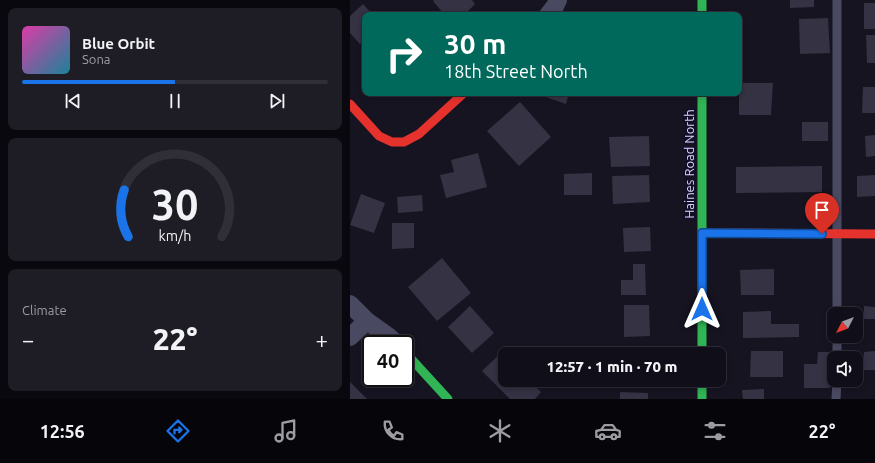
<!DOCTYPE html>
<meta charset="utf-8">
<style>
body{margin:0;font-family:Ubuntu,sans-serif;background:#1e1d26;color:#f1f3f6;height:100vh;display:flex;flex-direction:column;font-size:15px;white-space:nowrap}
*{box-sizing:border-box;margin:0}
p{font-size:13px;color:#9c9ca2}
.icon{flex:none;width:22px;height:22px;fill:none;stroke:currentColor;stroke-width:2;stroke-linecap:round;stroke-linejoin:round}
.map{position:relative;flex:1;overflow:hidden}
.panel{display:flex;flex-direction:column;gap:8px;padding:8px;background:#09080e;width:350px}
.panel>*{flex:none}
.banner{position:absolute;left:12px;top:12px;width:380px;height:84px;border-radius:8px;box-shadow:0 2px 6px #0003,0 0 0 1px #302f38;background:#00695c;color:#fff;overflow:hidden}
.needle{width:26px;rotate:228deg}
.controls{position:absolute;left:477px;top:307px;display:grid;gap:8px}
.controls a{display:grid;place-items:center;width:36px;height:36px;border-radius:8px;background:#100f19;box-shadow:0 2px 6px #0003,0 0 0 1px #302f38;font-size:20px}
.speed{position:absolute;left:12px;top:335px;display:flex;gap:8px;font-size:20px;font-weight:700;text-align:center}
.speed>*{display:grid;place-content:center;width:52px;height:52px;border-radius:50%;background:#100f19;box-shadow:0 2px 6px #0003,0 0 0 1px #302f38;line-height:1}
.speed .limit{border:2px solid #111;border-radius:6px;background:#fff;color:#111}
.pin{position:absolute;display:grid;place-items:center;width:34px;height:34px;color:#fff;margin:-41px -17px;border-radius:50% 50% 50% 0;rotate:-45deg;box-shadow:0 0 4px #0007}
.pin .icon{rotate:45deg}
.me{position:absolute;width:44px;margin:-22px;rotate:0deg;stroke-linejoin:round;filter:drop-shadow(0 0 3px #0008)}
.turn{display:flex;align-items:center;gap:14px;height:84px;padding:0 16px;font-size:18px}
.turn .icon{width:52px;height:52px;stroke-width:2.5}
.turn b{display:block;font-size:28px;line-height:34px}
.big{font-size:30px;font-weight:800;line-height:1.1}
.panel .widget{flex:1;display:flex;flex-direction:column;justify-content:center;gap:6px;min-width:0;padding:0 14px;border-radius:8px;background:#1e1d26}
.panel .dial{align-items:center;gap:0}
.dial svg{height:104px;overflow:visible;fill:none;stroke:#302f38;stroke-width:7;stroke-linecap:round;text-anchor:middle}
.dial text{fill:#f1f3f6;stroke:none}
.song{display:flex;align-items:center;gap:12px}
.cover{width:48px;height:48px;border-radius:6px;background:linear-gradient(135deg,hsl(320 70% 55%),hsl(190 70% 35%))}
.played{height:4px;border-radius:2px;background:linear-gradient(90deg,#1a73e8 50%,#302f38 50%)}
.keys{display:flex;justify-content:space-around;direction:ltr}
.heat{display:flex;justify-content:space-between;align-items:center;font-size:22px;direction:ltr}
.trip{position:absolute;left:148px;top:347px;width:228px;height:40px;border-radius:8px;background:#100f19;box-shadow:0 2px 6px #0003,0 0 0 1px #302f38;font-weight:800;line-height:40px;text-align:center}
.menu{display:flex;height:64px;justify-content:space-around;align-items:center;background:#06060a;color:#9c9ca2}
.menu .icon{width:28px;height:28px}
.menu .selected{color:#1a73e8}
.menu b{font-size:18px;color:#f1f3f6}
main{display:flex;flex:1;min-height:0}
.map>svg:first-child{display:block}
.building{fill:#343243}
.lines{fill:none;stroke-linecap:round;stroke-linejoin:round}
.lane{stroke:#4a4962;stroke-width:9}
.street{stroke:#4a4962;stroke-width:18}
.fast{stroke:#30b455;stroke-width:9}
.jam{stroke:#e5322d;stroke-width:9}
.route-casing{stroke:#114b97;stroke-width:10}
.route{stroke:#1a73e8;stroke-width:7}
.labels{text-anchor:middle;dominant-baseline:central;stroke-width:4;stroke-linejoin:round;paint-order:stroke}
.street-label{font-size:13px;fill:#d9d4ff;stroke:#130f26}
</style>
<main>
<section class="panel">
<div class="widget">
<div class="song"><i class="cover"></i><div><b>Blue Orbit</b><p>Sona</p></div></div>
<div class="played"></div>
<div class="keys"><svg class="icon" aria-label="previous" viewBox="0 0 24 24"><path d="M18 5L8 12l10 7zM5 5v14"/></svg><svg class="icon" aria-label="pause" viewBox="0 0 24 24"><path d="M8 5v14M16 5v14"/></svg><svg class="icon" aria-label="next" viewBox="0 0 24 24"><path d="M6 5l10 7-10 7zM19 5v14"/></svg></div>
</div>
<div class="widget dial"><svg viewBox="0 0 100 80">
<path d="M14 69A42 42 0 1 1 86 69"/>
<path d="M14 69A42 42 0 0 1 11 33" stroke="#1a73e8"/>
<text x="50" y="56" font-size="32" font-weight="700">30</text>
<text x="50" y="72" font-size="11">km/h</text>
</svg></div>
<div class="widget"><p>Climate</p>
<div class="heat"><a>−</a><b class="big">22°</b><a>+</a></div>
</div>
</section>
<div class="map">
<svg width="525" height="399" viewBox="0 0 525 399">
<rect width="100%" height="100%" fill="#161421"/>
<path class="building" d="M84,0H122L125,4L114,15H91L93,13L83,1Z
M440,0H464V7L440,8Z
M514,3H525V29H514Z
M13,4L23,15H15V39L10,44L0,33V16Z
M478,18L480,53L450,54L449,19Z
M516,35H525V63H517Z
M389,83H423L421,115H389Z
M513,87H525V113H512Z
M191,93H219L216,104L190,95Z
M170,102L201,137L169,166L137,131Z
M452,122H478V141H452Z
M525,135V156L516,157L515,136Z
M299,136L300,166L261,167L259,137Z
M128,153L137,187L96,198L90,175L104,172L101,160Z
M472,166V192L386,193V167Z
M242,173V195H214V174Z
M299,175L300,202L263,204L262,176Z
M525,175V196L507,197V176Z
M11,194L35,203L24,233L0,225Z
M72,195L73,211L48,213L47,197Z
M42,223H64V248L42,249Z
M300,227L301,251L274,252L273,228Z
M92,258L121,293L87,321L58,287Z
M283,264H295L296,295H271V280H283Z
M424,269V295H391L390,270Z
M274,305H299L300,336L274,337Z
M120,306L144,333L122,353L98,327Z
M514,306L525,307V319H514Z
M421,311V324H449V337L393,338V312Z
M401,351H433V377H400Z
M525,351V370H514V352Z
M152,352L155,355V380H184L181,382L191,392L185,399H160L132,371Z
M273,352H296V354H273Z
M468,352H481L480,388H454V364H467Z
M0,382L17,399H0Z
M414,389V399H393L392,390Z
M270,392L298,393V399H270Z"/>
<g class="lines">
<path class="lane" d="M487,314V0
M487,358V336
M486,399L487,380"/>
<path class="street" d="M198,15L205,6L208,0
M0,304L17,321L38,336L47,344
M0,337L17,321"/>
<path class="fast" d="M352,0V15
M352,93V354
M55,352L98,399
M352,380V399"/>
<path class="jam" d="M0,104L29,136L42,142H54L69,134L114,93
M352,233L525,234"/>
</g>
<g class="lines">
<g class="route-casing">
<path id="route" d="M352,309V233L472,234"/>
</g>
<use href="#route" class="route"/>
</g>
<g class="labels">
<g class="street-label">
<text transform="translate(339 164) rotate(-90)">Haines Road North</text>
</g>
</g>
</svg>
<div class="controls">
<a><svg class="needle" viewBox="-14 -14 28 28"><path d="M0-13l5 13h-10z" fill="#e53935"/><path d="M0 13l5-13h-10z" fill="#9c9ca2"/></svg></a>
<a><svg class="icon" aria-label="sound" viewBox="0 0 24 24"><path d="M4 9h4l5-4v14l-5-4H4zM17 9q2 3 0 6"/></svg></a>
</div>
<div class="speed"><div class="limit">40</div></div>
<div class="pin" style="left:472px;top:234px;background:#d93025"><svg class="icon" aria-label="arrive" viewBox="0 0 24 24"><path d="M6 21V4h12l-3 4 3 4H6"/></svg></div>
<svg class="me" style="left:352px;top:309px" viewBox="-20 -20 40 40"><path d="M0-17L14 15 0 8-14 15z" fill="#1a73e8" stroke="#fff" stroke-width="4"/></svg>
<div class="trip">12:57 · 1 min · 70 m</div>
<div class="banner">
<div class="turn"><svg class="icon" aria-label="right" viewBox="0 0 24 24"><path d="M7 20v-9h11M14 6l5 5-5 5"/></svg><div><b>30 m</b>18th Street North</div></div>
</div>
</div>
</main>
<nav class="menu">
<b>12:56</b>
<svg class="icon selected" aria-label="directions" viewBox="0 0 24 24"><path d="M12 3l9 9-9 9-9-9zM9 14v-3h6M13 9l2 2-2 2"/></svg>
<svg class="icon" aria-label="music" viewBox="0 0 24 24"><path d="M9 18V5l10-2v13"/><circle cx="6" cy="18" r="3"/><circle cx="16" cy="16" r="3"/></svg>
<svg class="icon" aria-label="phone" viewBox="0 0 24 24"><path d="M5 4h4l2 5-3 2q2 4 5 5l2-3 5 2v4C11 20 4 13 5 4z"/></svg>
<svg class="icon" aria-label="climate" viewBox="0 0 24 24"><path d="M12 3v18M4 7l16 10M4 17L20 7"/></svg>
<svg class="icon" aria-label="car" viewBox="0 0 24 24"><path d="M5 17H2v-5l4-1 3-4h7l3 4 3 1v5h-3M9 17h6M6 11h13"/><circle cx="7" cy="17" r="2"/><circle cx="17" cy="17" r="2"/></svg>
<svg class="icon" aria-label="filters" viewBox="0 0 24 24"><path d="M4 7h16M4 17h16"/><circle cx="9" cy="7" r="2"/><circle cx="15" cy="17" r="2"/></svg>
<b>22°</b>
</nav>
